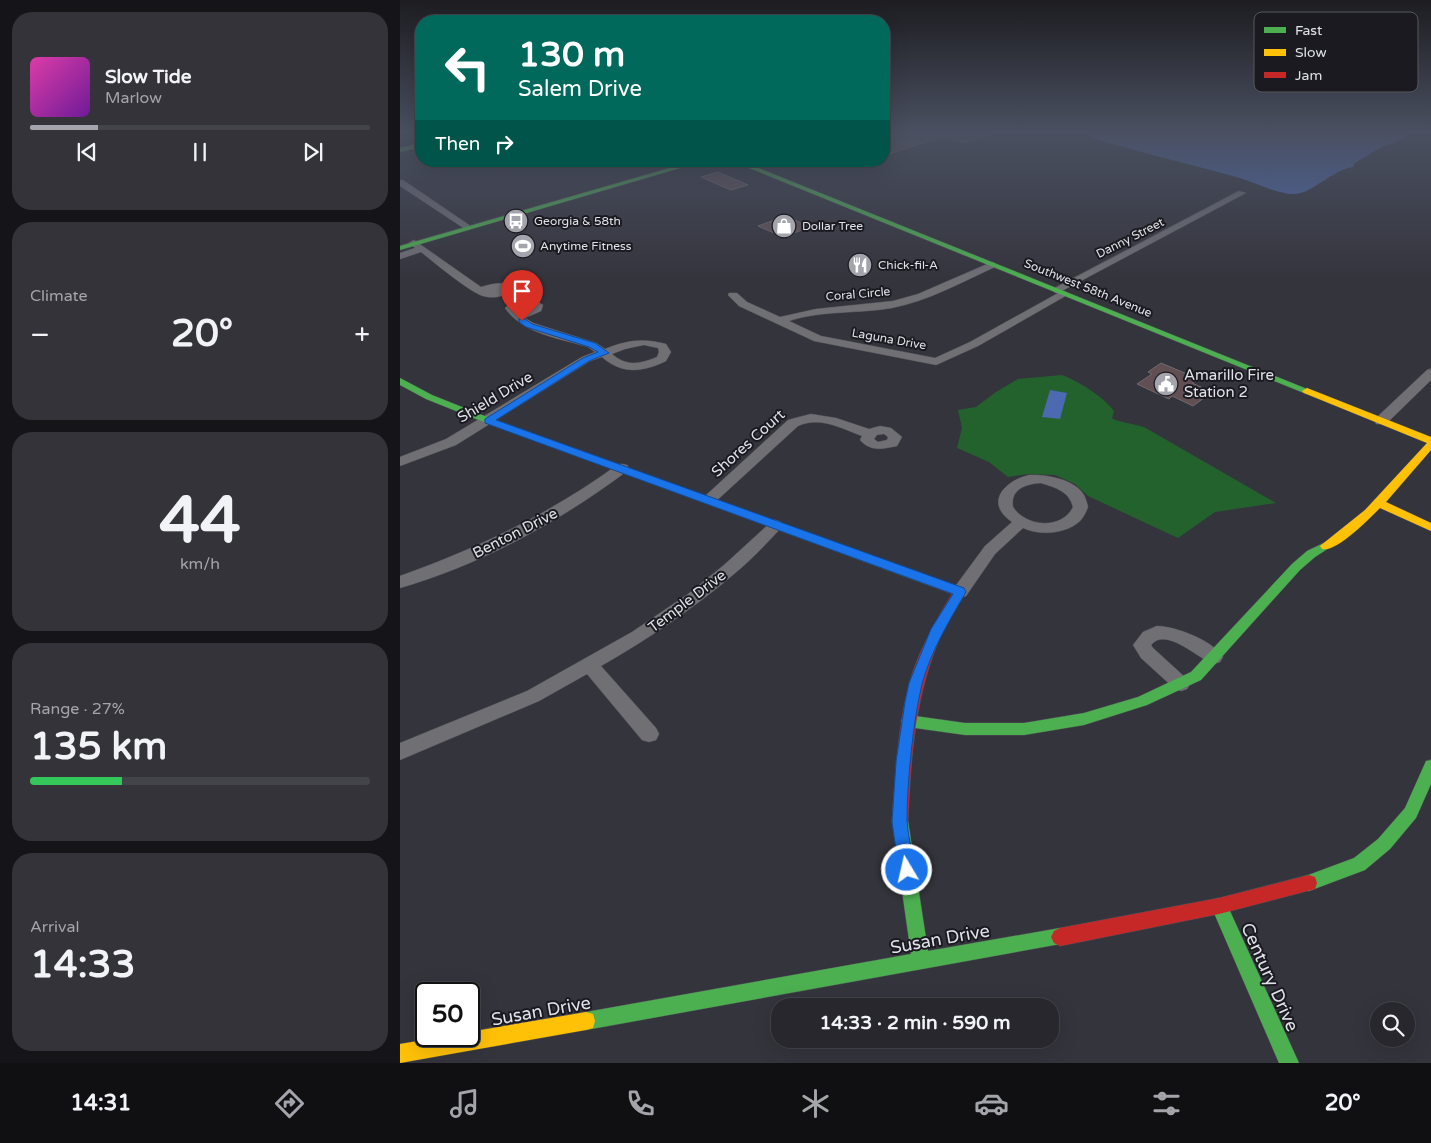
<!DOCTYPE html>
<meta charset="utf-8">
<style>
body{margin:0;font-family:"Varela Round",sans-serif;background:#333339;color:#f1f3f6;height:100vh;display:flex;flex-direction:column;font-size:19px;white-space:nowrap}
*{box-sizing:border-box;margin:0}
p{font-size:16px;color:#a4a5aa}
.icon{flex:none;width:28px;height:28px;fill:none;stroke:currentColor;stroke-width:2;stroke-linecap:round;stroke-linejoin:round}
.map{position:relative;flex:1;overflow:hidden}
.panel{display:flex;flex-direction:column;gap:12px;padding:12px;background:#151519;width:400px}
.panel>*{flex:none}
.hud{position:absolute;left:15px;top:15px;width:475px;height:152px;border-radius:20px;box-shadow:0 5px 20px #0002,0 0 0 1px #434449;background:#00695c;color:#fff;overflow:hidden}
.controls{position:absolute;left:970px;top:1002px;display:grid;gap:10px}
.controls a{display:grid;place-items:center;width:45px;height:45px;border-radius:50%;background:#27272d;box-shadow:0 5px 20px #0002,0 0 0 1px #434449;font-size:25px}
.speed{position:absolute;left:15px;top:982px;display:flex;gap:10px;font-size:25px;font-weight:700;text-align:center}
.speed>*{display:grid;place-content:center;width:65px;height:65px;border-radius:50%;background:#27272d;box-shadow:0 5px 20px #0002,0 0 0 1px #434449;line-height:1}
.speed .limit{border:2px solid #111;border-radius:8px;background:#fff;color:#111}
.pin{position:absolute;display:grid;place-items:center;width:42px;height:42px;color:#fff;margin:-51px -21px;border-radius:50% 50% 50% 0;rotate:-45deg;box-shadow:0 0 5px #0007}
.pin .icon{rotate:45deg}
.me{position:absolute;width:55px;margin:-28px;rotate:351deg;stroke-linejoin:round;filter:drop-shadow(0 0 4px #0008)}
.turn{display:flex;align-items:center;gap:18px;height:105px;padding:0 20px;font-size:22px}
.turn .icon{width:65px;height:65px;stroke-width:2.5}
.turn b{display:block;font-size:35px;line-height:42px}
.then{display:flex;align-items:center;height:48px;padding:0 20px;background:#0003;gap:10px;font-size:19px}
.big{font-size:38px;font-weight:700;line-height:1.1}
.panel .card{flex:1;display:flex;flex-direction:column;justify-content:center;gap:8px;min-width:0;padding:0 18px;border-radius:20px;background:#333339}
.panel .dial{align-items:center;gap:0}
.dial b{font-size:65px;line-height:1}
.song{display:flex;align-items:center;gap:15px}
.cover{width:60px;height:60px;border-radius:8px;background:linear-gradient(135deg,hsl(320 70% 55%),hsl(280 70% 35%))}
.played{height:5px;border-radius:2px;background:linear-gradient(90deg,#a4a4ad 20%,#434449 20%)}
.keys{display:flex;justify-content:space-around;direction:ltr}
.heat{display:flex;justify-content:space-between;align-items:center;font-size:28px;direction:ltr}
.charge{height:8px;border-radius:4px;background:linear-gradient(90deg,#34c759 27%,#434449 0)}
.trip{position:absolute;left:371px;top:998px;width:288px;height:50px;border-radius:20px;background:#27272d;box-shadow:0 5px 20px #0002,0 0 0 1px #434449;font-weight:700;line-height:50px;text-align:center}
.tab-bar{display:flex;height:80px;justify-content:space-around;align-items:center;background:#101012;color:#a4a5aa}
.tab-bar .icon{width:35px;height:35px}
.tab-bar .current{color:#a4a4ad}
.tab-bar b{font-size:22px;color:#f1f3f6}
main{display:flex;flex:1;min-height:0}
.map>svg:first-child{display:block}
.green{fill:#23622d}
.water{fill:#4b6ab1}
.building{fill:#614f53;stroke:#6e6a6d}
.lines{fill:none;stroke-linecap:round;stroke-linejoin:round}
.street-casing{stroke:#505057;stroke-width:1}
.fast-casing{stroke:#505057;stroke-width:1}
.slow-casing{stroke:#505057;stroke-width:1}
.jam-casing{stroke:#505057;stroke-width:1}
.street{fill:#6f6f74;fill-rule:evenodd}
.fast{fill:#4caf50;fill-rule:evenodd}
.slow{fill:#ffc107;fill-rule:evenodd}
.jam{fill:#c62828;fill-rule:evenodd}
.route{fill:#1a73e8;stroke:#114b97}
.labels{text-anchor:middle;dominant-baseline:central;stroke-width:4;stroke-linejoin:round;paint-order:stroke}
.far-poi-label{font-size:12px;fill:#e1e1ea;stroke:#1a1a20;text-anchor:start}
.far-street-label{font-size:12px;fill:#e1e1ea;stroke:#1a1a20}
.poi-label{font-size:15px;fill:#e1e1ea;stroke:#1a1a20;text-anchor:start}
.street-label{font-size:15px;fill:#e1e1ea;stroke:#1a1a20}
.near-street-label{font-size:18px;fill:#e1e1ea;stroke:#1a1a20}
.key{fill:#1a1a20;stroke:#56565d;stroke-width:1}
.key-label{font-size:14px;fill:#e1e1ea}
</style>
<main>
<section class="panel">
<div class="card">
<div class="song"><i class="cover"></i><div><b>Slow Tide</b><p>Marlow</p></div></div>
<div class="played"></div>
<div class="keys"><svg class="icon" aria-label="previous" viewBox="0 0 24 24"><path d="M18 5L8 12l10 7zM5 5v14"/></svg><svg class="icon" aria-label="pause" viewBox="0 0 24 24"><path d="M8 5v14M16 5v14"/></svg><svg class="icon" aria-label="next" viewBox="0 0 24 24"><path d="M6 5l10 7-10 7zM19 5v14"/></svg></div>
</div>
<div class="card"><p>Climate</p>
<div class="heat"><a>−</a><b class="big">20°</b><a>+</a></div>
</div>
<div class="card dial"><b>44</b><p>km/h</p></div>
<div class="card"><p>Range · 27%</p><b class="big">135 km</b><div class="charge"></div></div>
<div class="card"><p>Arrival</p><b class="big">14:33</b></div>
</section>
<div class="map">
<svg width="1031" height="1063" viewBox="0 0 1031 1063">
<rect width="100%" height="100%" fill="#34343c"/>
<path class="green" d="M662,375C678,381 704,397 714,411L712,418L715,420L744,427L876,503L815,512L778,538L688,496L675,484L655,475L629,474L608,477L589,462L557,448L562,428L558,410L576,407L596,392L618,379Z"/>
<path class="water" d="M691,131H984L1001,132L1011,135L1006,136L1004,140C986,142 970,154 955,163L953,167C932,170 913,193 895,194C880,195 856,183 840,178C791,164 741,153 692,138L689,135Z
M650,390L667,393L660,419L642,417Z"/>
<path class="building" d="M484,131H593L594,133L565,143L544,136L484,156Z
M318,172L348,185L331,190L301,177Z
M386,216L410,227L383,237L358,226Z
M761,363L799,379L792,383L812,392L793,406L772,396L769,399L737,384L752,374L748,372Z"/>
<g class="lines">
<g class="street-casing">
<path id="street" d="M80,161H92L76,166V162Z
M0,180H3L72,227L68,230L65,229L0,186Z
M839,191L846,193L660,292L656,293L651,290Z
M14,240L81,287C91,284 100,282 110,284L112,289C105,297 93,299 83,296C68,291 35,263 21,252L0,259V253L15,248L9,243Z
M592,262L595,263V267C562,282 528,301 492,308C458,314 422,310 389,321L421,336L535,358L570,342L660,292L664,291L669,294L578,346L536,365L414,341L339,306L328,295L329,293H337L347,302L380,317L416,309L493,301L518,294Z
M133,299L143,305L141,311L125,318L133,323L196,343L205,349C228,340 242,338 266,344L271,352L266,361C243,372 222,375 202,357L190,361L56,445L0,466V457L46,439L182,357L195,352L188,347C159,338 123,334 105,308L112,302ZM131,305L132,307L120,313L116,309ZM244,345L258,348L259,352L257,357C240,364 227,367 212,354L225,349Z
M1031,369V380L986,424H976L975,421L976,418L1027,370Z
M411,414L436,418L469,429L480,426L491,428L502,437L497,446C482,449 471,452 460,440L462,436C441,428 419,416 398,426L314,503H304L302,500L304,497L388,420ZM484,434L488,437L487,440L478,442L474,439L477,435Z
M222,464L227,465L229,468L227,471C159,522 82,564 0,588V576C78,548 150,514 217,465Z
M629,475C645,474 675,479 684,495C686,499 687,503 688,507C686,512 684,517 680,521C666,534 640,536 623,528L595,554L566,596L560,598L554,596L552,592L554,588L585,546L612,522C584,503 604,481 629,475ZM641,483C656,488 669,491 673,507C662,530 626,527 613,507C610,489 626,484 641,483Z
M376,520L381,522L383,525L381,528C366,544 351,560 334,574C293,609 248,639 201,666L256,728L259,734L256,740L249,742L242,740L187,674L139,701L0,760V743L127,691L232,632L288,594L324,565L371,522Z
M757,626C775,626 814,641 823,657L820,662L814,664C798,659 766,626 751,645L753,648L787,679L790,684L787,689L781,691L775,689L741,658L733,645L743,632Z"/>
</g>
<g class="fast-casing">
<path id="fast" d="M21,143V147L0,152V148Z
M294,161H304L0,250V246Z
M332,161H341L912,391L907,394L904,393Z
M0,378L32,395L82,415L544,582L546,585L544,588H536L76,419L26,399L0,385Z
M926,542L930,543L932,546L915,557L900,570L801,680L747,705L684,725L624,735H565L508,727L503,725L501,721L503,717L508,715L565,723H624L684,713L738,697L791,672L892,564L907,551Z
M1031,760V784L1016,818L990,849L965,870L909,891L903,889L901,883L903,877L954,858L978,839L1005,808L1026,761Z
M500,814L506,816L508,821L528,951L660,928L666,931L669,937L666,943L186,1030L179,1028L177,1021L179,1014L186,1012L511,954L492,821L494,816Z
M819,898L825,900L899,1063H879L811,906L813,900Z"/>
</g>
<g class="slow-casing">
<path id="slow" d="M907,388L1031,437V450L986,502L1031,523V531L980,508C970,518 936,553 922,549L920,546L965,510L1027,443L904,393L902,391Z
M186,1012L193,1014L195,1021L193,1028L186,1030L0,1063V1044L47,1036H69V1032Z"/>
</g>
<g class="jam-casing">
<path id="jam" d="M540,581L564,589L566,592C559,605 549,618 543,631C515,692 511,755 508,821L506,826L500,828L494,826L492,821C495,775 498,728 509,684C518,652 535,622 552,594L536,588L534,585L536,582Z
M909,875L915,877L917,883L915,889L819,914L660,946L654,943L651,937L654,931L660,928L819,898Z"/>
</g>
<use href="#street" class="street"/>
<use href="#fast" class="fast"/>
<use href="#slow" class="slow"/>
<use href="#jam" class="jam"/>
</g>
<linearGradient id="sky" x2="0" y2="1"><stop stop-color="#1d1d21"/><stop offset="0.47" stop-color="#4a5061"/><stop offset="1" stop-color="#4a5061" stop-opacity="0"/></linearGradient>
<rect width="1031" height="280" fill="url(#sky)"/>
<path class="route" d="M119,319H125L132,324L195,343L209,353L189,361L96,420L564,588L566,592C549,621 531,651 522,684C513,722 507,782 507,821C508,837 513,854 515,870L513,876L507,878L501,876L499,870L492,822L496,762L505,702L509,683L531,629L553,594L85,423V419L183,358L198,352L189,347L126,327L119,322Z"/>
<defs>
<g id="bus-disc" transform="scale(1.25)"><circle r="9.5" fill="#a4a4ad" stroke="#1a1a20"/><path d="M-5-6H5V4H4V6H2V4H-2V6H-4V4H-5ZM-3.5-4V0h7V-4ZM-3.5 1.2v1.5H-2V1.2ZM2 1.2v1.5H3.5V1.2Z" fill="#fff"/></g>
<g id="shop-disc" transform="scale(1.25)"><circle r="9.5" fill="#a4a4ad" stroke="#1a1a20"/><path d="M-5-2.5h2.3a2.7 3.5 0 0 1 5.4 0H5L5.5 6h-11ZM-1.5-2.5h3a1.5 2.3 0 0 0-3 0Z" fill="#fff"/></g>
<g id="stadium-disc" transform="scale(1.25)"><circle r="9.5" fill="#a4a4ad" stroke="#1a1a20"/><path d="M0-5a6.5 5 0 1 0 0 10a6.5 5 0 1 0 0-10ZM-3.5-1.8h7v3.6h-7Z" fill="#fff"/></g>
<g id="restaurant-disc" transform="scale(1.25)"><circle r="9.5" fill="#a4a4ad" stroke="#1a1a20"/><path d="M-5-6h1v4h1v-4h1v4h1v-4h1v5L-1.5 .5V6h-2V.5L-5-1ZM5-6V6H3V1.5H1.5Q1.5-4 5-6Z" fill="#fff"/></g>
<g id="civic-disc" transform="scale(1.25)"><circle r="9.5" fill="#a4a4ad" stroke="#1a1a20"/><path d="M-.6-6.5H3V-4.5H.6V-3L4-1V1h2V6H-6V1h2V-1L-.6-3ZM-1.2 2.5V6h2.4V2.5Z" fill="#fff"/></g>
</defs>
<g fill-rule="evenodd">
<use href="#bus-disc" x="116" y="221"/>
<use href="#shop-disc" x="384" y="226"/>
<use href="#stadium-disc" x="123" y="246"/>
<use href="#restaurant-disc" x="460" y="265"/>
<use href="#civic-disc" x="766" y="384"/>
</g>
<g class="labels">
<g class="far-poi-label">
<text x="134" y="221">Georgia &amp; 58th</text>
<text x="402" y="226">Dollar Tree</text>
<text x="140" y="246">Anytime Fitness</text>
<text x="478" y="265">Chick-fil-A</text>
</g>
<g class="far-street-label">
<text transform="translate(730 238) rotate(-27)">Danny Street</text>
<text transform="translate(688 288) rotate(22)">Southwest 58th Avenue</text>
<text transform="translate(458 294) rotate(-5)">Coral Circle</text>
<text transform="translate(489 339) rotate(10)">Laguna Drive</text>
</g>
<g class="poi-label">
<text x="784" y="375">Amarillo Fire<tspan x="784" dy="17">Station 2</tspan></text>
</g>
<g class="street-label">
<text transform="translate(95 397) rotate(-31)">Shield Drive</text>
<text transform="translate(348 443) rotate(-42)">Shores Court</text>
<text transform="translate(115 533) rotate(-27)">Benton Drive</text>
<text transform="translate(287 601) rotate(-37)">Temple Drive</text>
</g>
<g class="near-street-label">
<text transform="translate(540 939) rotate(-10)">Susan Drive</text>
<text transform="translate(870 977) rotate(66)">Century Drive</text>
<text transform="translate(141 1011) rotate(-10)">Susan Drive</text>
</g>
</g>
<rect x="854" y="12" width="164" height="80" rx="8" class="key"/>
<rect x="864" y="27" width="22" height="6" fill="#4caf50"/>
<rect x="864" y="49" width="22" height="7" fill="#ffc107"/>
<rect x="864" y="72" width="22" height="6" fill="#c62828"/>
<g class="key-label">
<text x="895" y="35">Fast</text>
<text x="895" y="57">Slow</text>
<text x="895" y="80">Jam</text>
</g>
</svg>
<div class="controls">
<a><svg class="icon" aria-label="search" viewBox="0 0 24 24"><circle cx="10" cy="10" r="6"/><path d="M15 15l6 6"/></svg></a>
</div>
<div class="speed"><div class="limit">50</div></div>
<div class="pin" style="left:122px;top:321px;background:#d93025"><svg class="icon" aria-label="arrive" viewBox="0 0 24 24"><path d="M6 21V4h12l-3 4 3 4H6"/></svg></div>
<svg class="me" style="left:507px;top:870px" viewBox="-20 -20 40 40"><circle r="17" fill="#1a73e8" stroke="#fff" stroke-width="3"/><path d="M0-11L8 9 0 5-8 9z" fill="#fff"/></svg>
<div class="trip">14:33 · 2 min · 590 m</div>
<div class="hud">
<div class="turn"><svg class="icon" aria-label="left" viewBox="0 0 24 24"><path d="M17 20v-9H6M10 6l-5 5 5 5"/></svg><div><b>130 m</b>Salem Drive</div></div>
<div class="then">Then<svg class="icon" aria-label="right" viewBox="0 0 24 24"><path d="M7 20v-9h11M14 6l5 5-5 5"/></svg></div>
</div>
</div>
</main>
<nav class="tab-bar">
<b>14:31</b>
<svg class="icon current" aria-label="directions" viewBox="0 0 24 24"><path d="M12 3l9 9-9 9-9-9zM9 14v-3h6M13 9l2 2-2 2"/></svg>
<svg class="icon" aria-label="music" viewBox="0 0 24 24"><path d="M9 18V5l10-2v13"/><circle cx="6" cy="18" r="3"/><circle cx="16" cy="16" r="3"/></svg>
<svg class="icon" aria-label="phone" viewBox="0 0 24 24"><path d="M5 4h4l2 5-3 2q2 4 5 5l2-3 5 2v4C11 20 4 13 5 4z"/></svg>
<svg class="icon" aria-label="climate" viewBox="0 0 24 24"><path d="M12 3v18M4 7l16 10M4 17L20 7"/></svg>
<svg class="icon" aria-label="car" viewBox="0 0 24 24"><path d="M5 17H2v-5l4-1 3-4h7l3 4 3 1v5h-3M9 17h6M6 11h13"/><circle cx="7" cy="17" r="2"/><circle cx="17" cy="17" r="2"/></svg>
<svg class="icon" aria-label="filters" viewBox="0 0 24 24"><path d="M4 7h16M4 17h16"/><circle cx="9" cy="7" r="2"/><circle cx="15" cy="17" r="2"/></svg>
<b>20°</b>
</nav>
